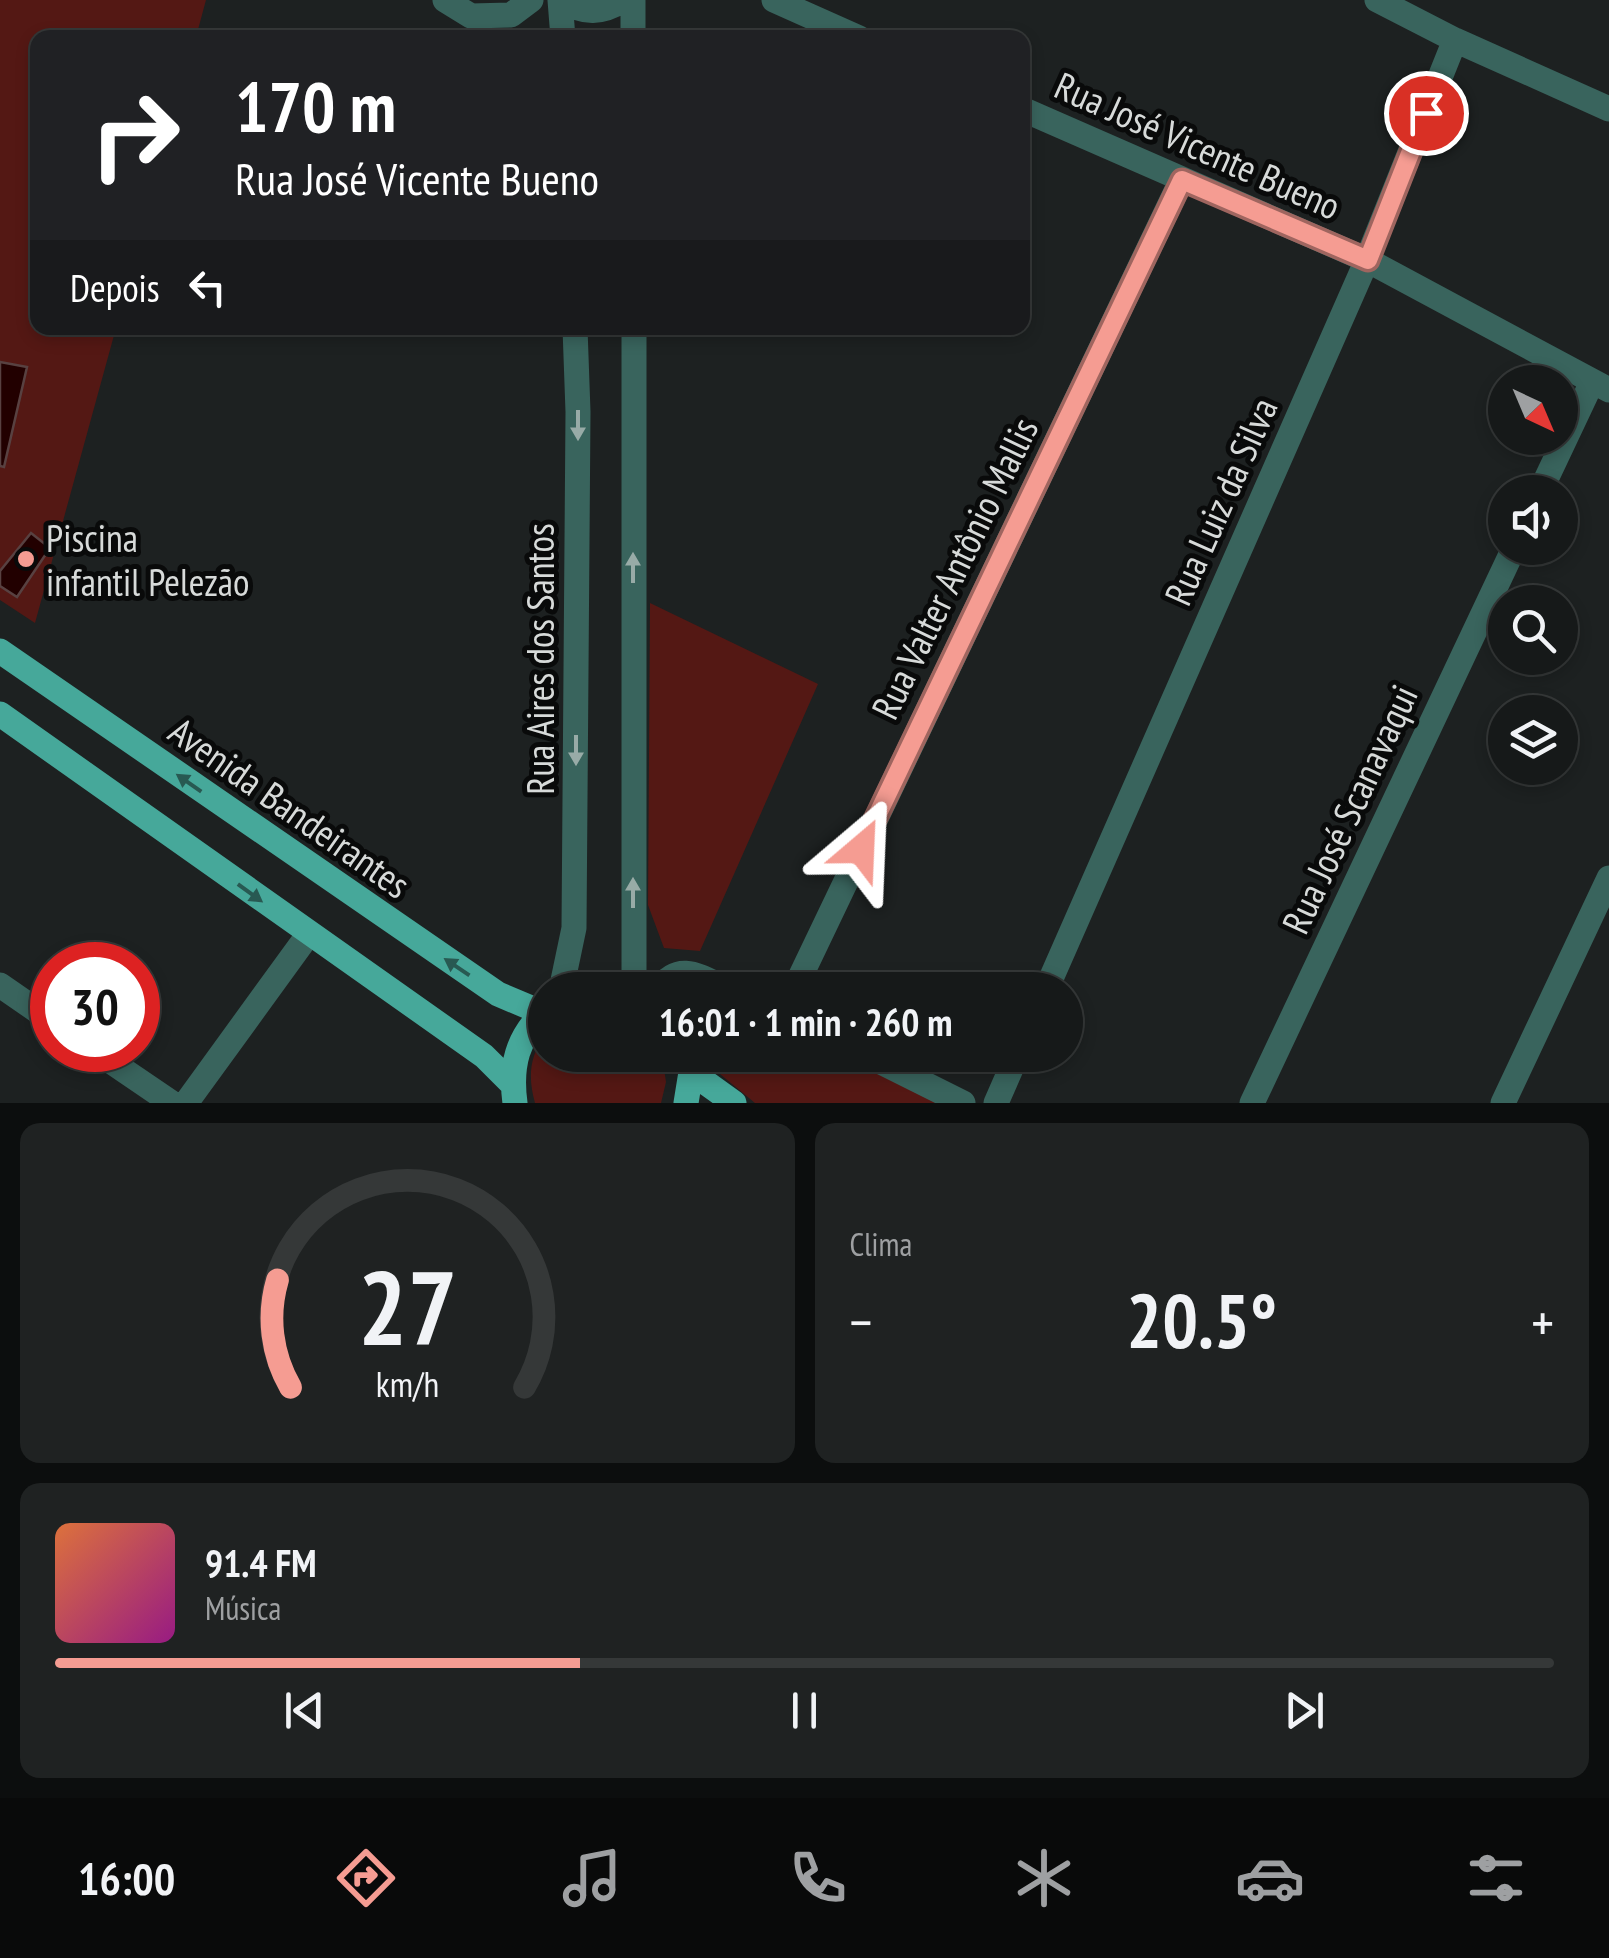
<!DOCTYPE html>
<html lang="pt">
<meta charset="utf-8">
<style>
body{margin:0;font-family:"PT Sans Narrow",sans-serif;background:#1f2222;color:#f1f3f6;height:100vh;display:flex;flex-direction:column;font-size:38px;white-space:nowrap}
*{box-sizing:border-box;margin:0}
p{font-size:32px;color:#9ea0a2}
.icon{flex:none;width:55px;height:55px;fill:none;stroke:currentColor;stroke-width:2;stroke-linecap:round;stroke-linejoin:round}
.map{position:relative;height:1103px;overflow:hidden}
.side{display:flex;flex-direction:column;gap:20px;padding:20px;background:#0c0e0e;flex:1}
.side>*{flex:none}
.top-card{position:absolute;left:30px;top:30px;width:1000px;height:305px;border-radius:20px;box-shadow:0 5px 15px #0003,0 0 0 2px #353838;background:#202124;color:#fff;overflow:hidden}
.needle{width:65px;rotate:136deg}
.controls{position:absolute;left:1488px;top:365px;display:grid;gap:20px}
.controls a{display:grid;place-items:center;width:90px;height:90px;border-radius:50%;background:#161919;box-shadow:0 5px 15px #0003,0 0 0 2px #353838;font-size:50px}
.speed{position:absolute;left:30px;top:942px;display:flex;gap:20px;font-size:50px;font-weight:700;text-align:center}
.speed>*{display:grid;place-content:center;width:130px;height:130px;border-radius:50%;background:#161919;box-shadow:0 5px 15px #0003,0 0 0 2px #353838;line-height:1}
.speed .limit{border:15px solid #d22;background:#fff;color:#111}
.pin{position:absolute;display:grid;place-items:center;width:85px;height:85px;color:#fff;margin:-42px;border:5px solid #fff;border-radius:50%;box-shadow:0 2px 10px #0007}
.me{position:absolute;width:110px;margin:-55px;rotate:26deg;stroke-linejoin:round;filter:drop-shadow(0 0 8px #0008)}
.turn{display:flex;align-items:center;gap:35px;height:210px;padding:0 40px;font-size:45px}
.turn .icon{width:130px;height:130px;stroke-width:2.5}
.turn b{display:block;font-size:70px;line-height:85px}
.then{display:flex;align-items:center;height:95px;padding:0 40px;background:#0003;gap:20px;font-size:38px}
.big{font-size:75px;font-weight:600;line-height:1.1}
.side .tile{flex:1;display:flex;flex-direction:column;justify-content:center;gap:15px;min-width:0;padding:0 35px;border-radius:20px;background:#1f2222}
.side .dial{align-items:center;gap:0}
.dial svg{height:260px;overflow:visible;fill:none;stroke:#353838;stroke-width:7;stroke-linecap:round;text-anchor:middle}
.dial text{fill:#f1f3f6;stroke:none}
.song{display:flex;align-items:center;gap:30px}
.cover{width:120px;height:120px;border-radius:15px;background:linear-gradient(135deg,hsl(20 70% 55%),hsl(310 70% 35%))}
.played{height:10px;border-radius:5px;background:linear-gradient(90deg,#f59c92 35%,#353838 35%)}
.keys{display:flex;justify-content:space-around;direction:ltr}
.heat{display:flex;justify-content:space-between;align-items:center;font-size:55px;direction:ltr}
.side .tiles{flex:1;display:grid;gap:20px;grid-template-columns:1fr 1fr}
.tile:last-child{grid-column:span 2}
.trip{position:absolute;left:528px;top:972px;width:555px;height:100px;border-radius:50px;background:#161919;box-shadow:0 5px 15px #0003,0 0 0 2px #353838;font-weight:600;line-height:100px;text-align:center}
.menu{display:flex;height:160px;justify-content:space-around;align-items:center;background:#090a0a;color:#9ea0a2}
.menu .icon{width:70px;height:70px}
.menu .active{color:#f59c92}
.menu b{font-size:45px;color:#f1f3f6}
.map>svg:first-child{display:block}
.green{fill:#541814}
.water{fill:#200;stroke:#584141;stroke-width:2.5}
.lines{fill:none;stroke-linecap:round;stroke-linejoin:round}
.minor{stroke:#39645d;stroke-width:25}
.major{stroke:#46a89a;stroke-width:25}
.oneway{fill:#98aba7}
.oneway2{fill:#285952}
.route-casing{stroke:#9f655f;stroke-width:25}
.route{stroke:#f59c92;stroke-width:18}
.poi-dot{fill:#f59c92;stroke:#090a0a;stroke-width:4}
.labels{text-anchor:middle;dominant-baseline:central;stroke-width:10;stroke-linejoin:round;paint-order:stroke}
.street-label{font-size:38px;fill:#d7dad9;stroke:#090a0a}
.poi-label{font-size:38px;fill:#d7dad9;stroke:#090a0a;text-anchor:start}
</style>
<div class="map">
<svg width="1609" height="1103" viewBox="0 0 1609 1103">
<rect width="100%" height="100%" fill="#1d2121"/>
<path class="green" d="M0,0H206L196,37L38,38V328H116L35,623L0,600Z
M650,603L818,684L700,951L664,948L648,905Z
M545,1035V1055H662L666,1082L661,1103H535C528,1078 529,1057 545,1035Z
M697,1055H847L945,1103H755Z"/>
<path class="water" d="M0,362L27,367L4,467L0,466Z
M31,533L50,548L17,597L0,586V571Z"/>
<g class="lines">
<path class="minor" d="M445,0L471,16L511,15L531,0
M560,0L563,38
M564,0C583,15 603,13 623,0
M633,0V38
M774,0L859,38
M1377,0L1455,40L1609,109
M1022,109L1367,260L1609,390
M634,328V990
M1540,492L1592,382
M0,985L52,1021
M561,990L574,928L578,412L575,328
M659,990C679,959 702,978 729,990
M794,990L1182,179
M1046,990L1367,260L1455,40
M94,1050L172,1103
M867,1055L963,1103
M186,1103L308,935
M996,1103L1017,1055
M1252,1103L1514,548
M1503,1103L1609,878"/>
<path class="major" d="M0,651L498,994L543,1013
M0,714L484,1056L512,1084
M691,1072L734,1103
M515,1103C510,1066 517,1037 545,1011
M686,1103L691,1072L688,1059"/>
</g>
<defs><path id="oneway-solid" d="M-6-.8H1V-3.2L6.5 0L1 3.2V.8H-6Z" transform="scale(2.5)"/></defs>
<g class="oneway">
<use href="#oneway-solid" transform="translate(578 425) rotate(90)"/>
<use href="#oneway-solid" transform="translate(633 568) rotate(-90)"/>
<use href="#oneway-solid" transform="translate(576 750) rotate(90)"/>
<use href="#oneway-solid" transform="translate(633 893) rotate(-90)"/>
</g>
<g class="oneway2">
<use href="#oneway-solid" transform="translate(189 783) rotate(-145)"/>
<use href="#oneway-solid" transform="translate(250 893) rotate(36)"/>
<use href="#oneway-solid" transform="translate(457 967) rotate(-146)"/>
</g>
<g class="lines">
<g class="route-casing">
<path id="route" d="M861,849L1182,180L1368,260L1426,113"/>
</g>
<use href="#route" class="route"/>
</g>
<circle class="poi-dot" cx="26" cy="559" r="10"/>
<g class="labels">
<g class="street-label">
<text transform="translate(1198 145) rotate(24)">Rua José Vicente Bueno</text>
<text transform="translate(1220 501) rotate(-66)">Rua Luiz da Silva</text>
<text transform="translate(954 568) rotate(-64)">Rua Valter Antônio Mallis</text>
<text transform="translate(539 659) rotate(-90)">Rua Aires dos Santos</text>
<text transform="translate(290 807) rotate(35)">Avenida Bandeirantes</text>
<text transform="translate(1349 809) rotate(-65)">Rua José Scanavaqui</text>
</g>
<g class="poi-label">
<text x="46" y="537">Piscina<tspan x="46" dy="44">infantil Pelezão</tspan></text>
</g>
</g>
</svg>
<div class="controls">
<a><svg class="needle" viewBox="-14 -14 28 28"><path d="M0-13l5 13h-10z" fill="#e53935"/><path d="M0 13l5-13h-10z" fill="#9ea0a2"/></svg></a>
<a><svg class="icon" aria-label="sound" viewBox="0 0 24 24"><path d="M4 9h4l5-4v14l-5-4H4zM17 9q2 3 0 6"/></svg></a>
<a><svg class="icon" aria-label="search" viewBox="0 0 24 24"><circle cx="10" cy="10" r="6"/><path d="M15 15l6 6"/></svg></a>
<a><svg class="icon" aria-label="layers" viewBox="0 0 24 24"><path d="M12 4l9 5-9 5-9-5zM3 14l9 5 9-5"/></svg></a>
</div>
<div class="speed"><div class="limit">30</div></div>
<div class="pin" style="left:1426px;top:113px;background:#d93025"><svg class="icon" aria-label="arrive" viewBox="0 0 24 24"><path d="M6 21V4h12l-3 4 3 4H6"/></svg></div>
<svg class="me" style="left:861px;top:849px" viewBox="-20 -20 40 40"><path d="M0-17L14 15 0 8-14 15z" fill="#f59c92" stroke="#fff" stroke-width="4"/></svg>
<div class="trip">16:01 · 1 min · 260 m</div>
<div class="top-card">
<div class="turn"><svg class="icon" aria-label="right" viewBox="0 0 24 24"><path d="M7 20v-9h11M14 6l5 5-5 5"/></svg><div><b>170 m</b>Rua José Vicente Bueno</div></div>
<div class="then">Depois<svg class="icon" aria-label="left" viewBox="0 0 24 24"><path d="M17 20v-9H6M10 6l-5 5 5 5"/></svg></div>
</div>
</div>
<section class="side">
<div class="tiles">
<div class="tile dial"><svg viewBox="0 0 100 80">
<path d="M14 69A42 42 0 1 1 86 69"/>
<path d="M14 69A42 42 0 0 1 10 36" stroke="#f59c92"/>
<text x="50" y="56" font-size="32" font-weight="700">27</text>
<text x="50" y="72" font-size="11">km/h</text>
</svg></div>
<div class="tile"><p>Clima</p>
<div class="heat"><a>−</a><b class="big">20.5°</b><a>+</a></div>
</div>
<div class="tile">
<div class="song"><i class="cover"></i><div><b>91.4 FM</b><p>Música</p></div></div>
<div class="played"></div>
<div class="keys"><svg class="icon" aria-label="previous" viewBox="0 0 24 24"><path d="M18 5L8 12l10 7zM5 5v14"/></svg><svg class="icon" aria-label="pause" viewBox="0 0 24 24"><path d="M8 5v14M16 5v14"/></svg><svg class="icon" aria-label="next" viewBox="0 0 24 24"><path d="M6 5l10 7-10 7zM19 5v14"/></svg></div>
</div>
</div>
</section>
<nav class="menu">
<b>16:00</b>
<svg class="icon active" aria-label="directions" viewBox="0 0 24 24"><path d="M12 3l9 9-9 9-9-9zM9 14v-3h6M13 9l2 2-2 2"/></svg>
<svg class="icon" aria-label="music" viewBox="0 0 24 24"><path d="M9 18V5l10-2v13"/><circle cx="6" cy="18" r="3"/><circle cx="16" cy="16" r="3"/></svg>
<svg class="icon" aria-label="phone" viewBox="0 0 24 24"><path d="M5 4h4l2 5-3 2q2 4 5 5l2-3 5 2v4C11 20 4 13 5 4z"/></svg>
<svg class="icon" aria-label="climate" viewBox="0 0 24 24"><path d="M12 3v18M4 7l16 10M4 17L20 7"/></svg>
<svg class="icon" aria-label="car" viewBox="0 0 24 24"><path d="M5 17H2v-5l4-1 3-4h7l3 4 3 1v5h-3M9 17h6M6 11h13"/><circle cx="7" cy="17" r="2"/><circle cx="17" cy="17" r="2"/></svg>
<svg class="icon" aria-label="filters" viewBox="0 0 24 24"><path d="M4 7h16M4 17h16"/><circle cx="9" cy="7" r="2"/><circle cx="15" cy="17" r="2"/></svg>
</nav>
